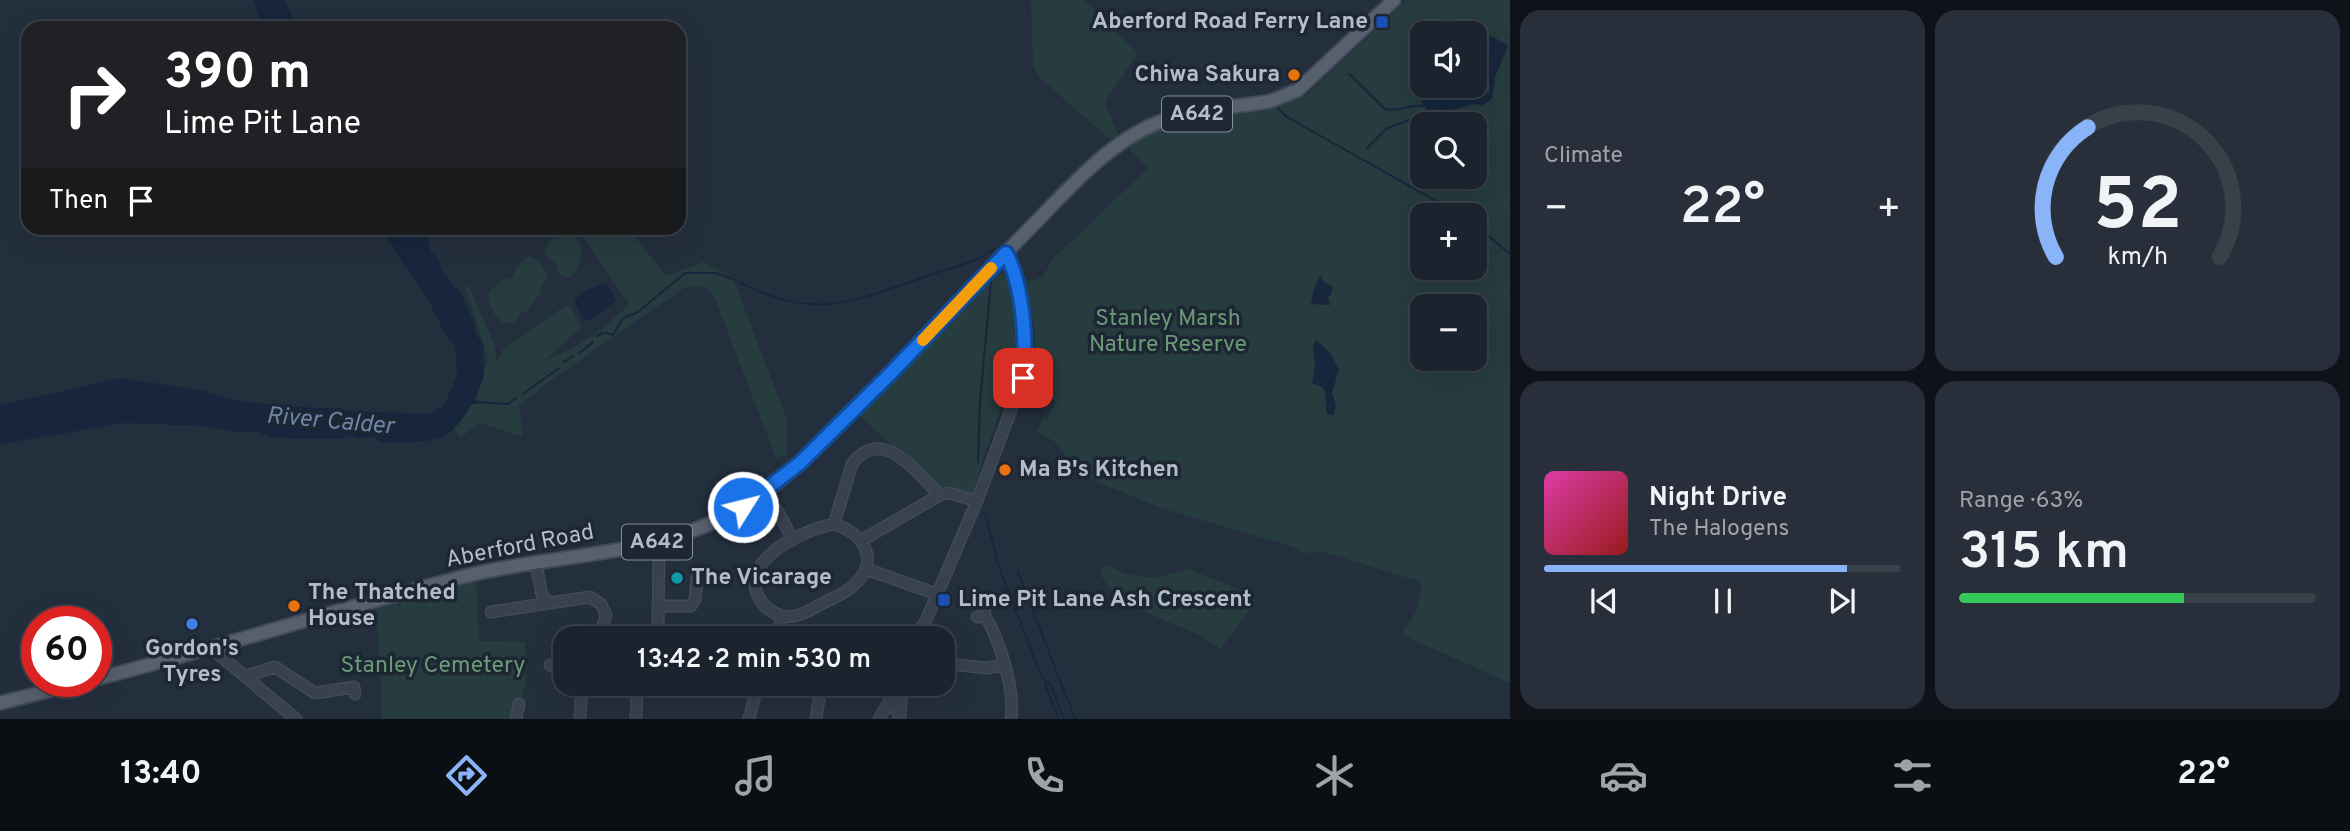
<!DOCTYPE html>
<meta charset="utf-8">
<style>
body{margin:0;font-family:Overpass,sans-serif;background:#282f3a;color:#f1f3f6;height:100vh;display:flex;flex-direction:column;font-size:26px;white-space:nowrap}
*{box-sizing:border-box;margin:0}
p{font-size:23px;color:#a0a4aa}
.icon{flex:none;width:38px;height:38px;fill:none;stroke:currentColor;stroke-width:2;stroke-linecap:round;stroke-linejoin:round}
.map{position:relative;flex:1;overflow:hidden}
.sheet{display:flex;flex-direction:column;gap:10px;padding:10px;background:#0f1319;width:840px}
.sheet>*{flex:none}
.hud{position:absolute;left:21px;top:21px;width:665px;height:214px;border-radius:21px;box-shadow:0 7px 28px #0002,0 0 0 2px #39404a;background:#202124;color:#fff;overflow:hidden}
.tools{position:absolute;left:1410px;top:21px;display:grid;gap:14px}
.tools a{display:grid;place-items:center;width:77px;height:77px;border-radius:14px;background:#1b232e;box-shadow:0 7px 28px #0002,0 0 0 2px #39404a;font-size:35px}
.speed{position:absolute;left:21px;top:606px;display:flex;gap:14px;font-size:35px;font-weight:700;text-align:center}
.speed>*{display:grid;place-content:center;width:91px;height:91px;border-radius:50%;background:#1b232e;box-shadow:0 7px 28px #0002,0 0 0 2px #39404a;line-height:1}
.speed .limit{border:10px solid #d22;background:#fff;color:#111}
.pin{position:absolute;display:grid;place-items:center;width:60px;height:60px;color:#fff;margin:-30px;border-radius:14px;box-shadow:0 4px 10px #0006}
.me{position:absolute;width:77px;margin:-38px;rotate:54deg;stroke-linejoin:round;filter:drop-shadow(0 0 5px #0008)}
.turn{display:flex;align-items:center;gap:24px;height:147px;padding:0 28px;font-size:32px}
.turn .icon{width:91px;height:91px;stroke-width:2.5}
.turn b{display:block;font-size:49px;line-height:60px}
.then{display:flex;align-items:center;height:66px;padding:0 28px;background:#0003;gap:14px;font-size:26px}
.big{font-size:52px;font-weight:600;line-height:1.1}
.sheet .card{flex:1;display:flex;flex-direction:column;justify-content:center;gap:10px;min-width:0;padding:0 24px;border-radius:21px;background:#282f3a}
.sheet .dial{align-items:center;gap:0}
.dial svg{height:182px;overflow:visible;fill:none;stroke:#39404a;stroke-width:7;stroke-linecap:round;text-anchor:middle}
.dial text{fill:#f1f3f6;stroke:none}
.song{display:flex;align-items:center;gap:21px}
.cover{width:84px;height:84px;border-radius:10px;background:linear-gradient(135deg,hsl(320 70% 55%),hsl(0 70% 35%))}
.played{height:7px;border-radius:4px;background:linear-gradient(90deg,#8ab4f8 85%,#39404a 85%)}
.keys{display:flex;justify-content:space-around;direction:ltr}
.heat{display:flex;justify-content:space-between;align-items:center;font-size:38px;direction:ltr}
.charge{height:10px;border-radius:5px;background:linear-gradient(90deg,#34c759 63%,#39404a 0)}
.sheet .tiles{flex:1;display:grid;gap:10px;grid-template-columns:repeat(2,1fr)}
.trip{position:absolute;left:553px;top:626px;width:402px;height:70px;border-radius:21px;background:#1b232e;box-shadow:0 7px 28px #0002,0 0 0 2px #39404a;font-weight:600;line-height:70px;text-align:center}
.tab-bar{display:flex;height:112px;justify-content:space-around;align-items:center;background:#0b0e12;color:#a0a4aa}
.tab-bar .icon{width:49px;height:49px}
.tab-bar .on{color:#8ab4f8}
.tab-bar b{font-size:32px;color:#f1f3f6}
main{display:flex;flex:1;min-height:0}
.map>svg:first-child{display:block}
.green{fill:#263c3f;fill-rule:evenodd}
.water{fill:#17263c}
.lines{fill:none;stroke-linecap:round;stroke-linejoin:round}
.stream{stroke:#17263c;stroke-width:2}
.minor-casing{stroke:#414a57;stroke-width:13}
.major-casing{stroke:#414a57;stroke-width:16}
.minor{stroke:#38414e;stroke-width:10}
.major{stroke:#56606e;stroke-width:12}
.route-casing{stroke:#114b97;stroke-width:18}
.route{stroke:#1a73e8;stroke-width:12}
.slow{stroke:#f59e0b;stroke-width:12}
.transit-dot{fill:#1a4fb4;stroke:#1d2633;stroke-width:2.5}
.food-dot{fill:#e8710a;stroke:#1d2633;stroke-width:2.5}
.culture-dot{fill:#0f9aa8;stroke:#1d2633;stroke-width:2.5}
.shop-dot{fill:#3f7fe0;stroke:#1d2633;stroke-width:2.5}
.labels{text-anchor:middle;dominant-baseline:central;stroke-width:7;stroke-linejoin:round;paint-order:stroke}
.shield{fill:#1d2633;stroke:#878f9c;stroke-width:2}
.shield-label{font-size:21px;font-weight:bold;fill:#b4bcc9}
.poi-label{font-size:23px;font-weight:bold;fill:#b4bcc9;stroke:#1d2633;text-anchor:start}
.park-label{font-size:23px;fill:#6b9a76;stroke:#1d2633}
.street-label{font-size:23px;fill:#b4bcc9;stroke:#1d2633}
.water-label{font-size:24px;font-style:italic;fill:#6d86a8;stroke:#1d2633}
</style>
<main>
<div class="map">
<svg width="1510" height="719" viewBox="0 0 1510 719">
<rect width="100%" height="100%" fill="#242f3e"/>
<path class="green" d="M1031,0H1084L1138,53L1105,102L1118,135L1111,140L1041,79L1033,67Z
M1406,0H1510V683L1404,636L1402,633L1416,612L1422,586L1418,581L1324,552L1303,553L1294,547L1164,509L1102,484L1078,471L1054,441L1037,432L1043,419H1047L1055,404L1039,361L1034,358L1035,332L1026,282L1043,277L1052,260L1148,168L1127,146L1149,132L1168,125L1272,107L1305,96ZM1423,33H1475V86H1423ZM1423,124H1475V177H1423ZM1423,215H1475V268H1423ZM1423,306H1475V359H1423Z
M577,228H628L666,276L703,262L733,278L787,420V455L776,458L714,296C705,285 698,284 684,288L546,384L519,406L523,437L480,423L461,437L453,429L477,397L488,360L465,286L469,287L494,343L496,360L501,357L502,350L566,305L572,309L581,327L545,360C577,349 605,329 629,304Z
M566,233H572C586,245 583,268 569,278L560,275L555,263L545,253L548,241Z
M529,256L541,261L542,268L549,276L540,288L541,292L526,312H521L515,322H502C493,315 487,303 489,292L502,280L512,278L516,268Z
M999,272L1007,278L1013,306L1016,359L1010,382L982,462L973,497L938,487L859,415L877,394L878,396Z
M1107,565L1125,574L1156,578L1188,569L1249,593L1256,602L1220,649C1213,644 1205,638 1197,634C1169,621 1110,603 1100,572L1102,567Z
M476,574L479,641L525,642L526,682L516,719H381V684L376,601Z"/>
<path class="water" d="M253,0H284L298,28H263Z
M1492,36L1508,46L1495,77L1492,99L1482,105C1461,101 1448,118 1428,111L1422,103V96L1434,86H1472L1481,95L1489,92L1490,86L1487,83L1475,81V40Z
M383,228H419L428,239L430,251L436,255L444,273L463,297L474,322L476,334L483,344L484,376L474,400L479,401V404H472C465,416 455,431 442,437C433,442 391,444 382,442C378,441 376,438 372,436L358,439L352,435L338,439H303L270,437L259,432H238L204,426L125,423L0,444V405L121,378L204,391C228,403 313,409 341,408L347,411L431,414L444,405L457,376L455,347L447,338L425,294L402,262Z
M1320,275L1324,282L1332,286V293L1328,297L1330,305L1311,304L1313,292Z
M604,283L607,284L616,301L589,320L584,321L575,305V300L584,292Z
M1316,340L1330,353L1339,369L1332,393L1336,405L1334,415L1327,414C1323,401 1333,386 1312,384L1315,364L1313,345Z"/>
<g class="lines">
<path class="stream" d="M1349,74L1385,109C1398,112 1410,104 1423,106
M1278,108L1287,117L1461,215
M1367,148L1387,128L1419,117
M1475,225L1510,254
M739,282C815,321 850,303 924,277C948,268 973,265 994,249
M606,333L613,335L623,318L638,312L685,273H716L735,280
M597,336L603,333
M579,353L593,342
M564,362L573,356
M523,394L559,368
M479,402L508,404L516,398
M978,462L980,401L991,281
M985,514L1000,570L1023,629L1042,678L1050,684L1064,719
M1018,572L1075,719
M1046,681L1045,684L1059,719"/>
<g class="minor-casing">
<path id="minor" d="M777,510L793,540
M834,524C863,533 881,560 855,584C847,593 833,598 823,603C810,610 797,619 782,616C772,613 763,606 758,596C740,558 806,529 834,524Z
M834,524L852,464C883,424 916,473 940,495
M862,540L940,495L949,493L977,501
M536,563L542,596L549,602
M866,569L937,594
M658,606H691L695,600L697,575
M491,612L590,597L601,604L606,615L599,639
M985,616C1000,640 1015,690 1011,719
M977,617L985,616L984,605
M658,631L659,542
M774,639L783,616
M908,639L923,626
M918,639L977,501L1023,378C1027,341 1023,286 1006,253
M211,648L296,719
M550,665L565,671
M959,665L987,668L1003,665
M246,676L275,667L315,693L354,687L355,694
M815,684L820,693L816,719
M885,684L900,719
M900,718L902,684
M516,719L519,704
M580,719L582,684
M636,719L637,693
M749,719L758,684
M879,719L890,700"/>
</g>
<g class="major-casing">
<path id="major" d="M96,679C221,647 345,607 470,575C560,553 657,557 739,509C783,484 817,446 852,411C915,349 975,284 1037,221C1072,185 1110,142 1157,123C1186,110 1238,107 1271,101L1298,90L1394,0
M0,703L88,681"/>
</g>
<use href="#minor" class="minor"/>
<use href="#major" class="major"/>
</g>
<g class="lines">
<g class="route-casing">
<path id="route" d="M743,507L800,463L890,374L1006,253C1023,286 1027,341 1023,378"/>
</g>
<use href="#route" class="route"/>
<path class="slow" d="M923,340L991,268"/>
</g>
<g class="transit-dot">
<rect x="1375" y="15" width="14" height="14" rx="3.5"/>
<rect x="937" y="593" width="14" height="14" rx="3.5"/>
</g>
<g class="food-dot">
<circle cx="1294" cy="75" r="7"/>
<circle cx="1005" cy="470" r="7"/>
<circle cx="294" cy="606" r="7"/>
</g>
<circle class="culture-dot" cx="677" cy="578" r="7"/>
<circle class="shop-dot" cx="192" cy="624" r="7"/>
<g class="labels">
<g class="shield">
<rect x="1162" y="96.5" width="70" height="35" rx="5"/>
<rect x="622" y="524.5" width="70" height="35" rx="5"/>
</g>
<g class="shield-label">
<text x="1197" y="114">A642</text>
<text x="657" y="542">A642</text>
</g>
<g class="poi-label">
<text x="1368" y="22" text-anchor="end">Aberford Road Ferry Lane</text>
<text x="1280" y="75" text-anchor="end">Chiwa Sakura</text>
<text x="1019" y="470">Ma B's Kitchen</text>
<text x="691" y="578">The Vicarage</text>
<text x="308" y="593">The Thatched<tspan x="308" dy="26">House</tspan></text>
<text x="958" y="600">Lime Pit Lane Ash Crescent</text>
<text x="192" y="649" text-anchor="middle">Gordon's<tspan x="192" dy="26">Tyres</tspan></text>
</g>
<g class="park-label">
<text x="1168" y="319">Stanley Marsh<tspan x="1168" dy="26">Nature Reserve</tspan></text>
<text x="433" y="666">Stanley Cemetery</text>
</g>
<g class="street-label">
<text transform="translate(520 547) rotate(-11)">Aberford Road</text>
</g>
<g class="water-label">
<text transform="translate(330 422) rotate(5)">River Calder</text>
</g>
</g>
</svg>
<div class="tools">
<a><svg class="icon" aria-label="sound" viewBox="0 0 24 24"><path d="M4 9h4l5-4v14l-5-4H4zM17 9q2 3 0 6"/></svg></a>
<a><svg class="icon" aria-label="search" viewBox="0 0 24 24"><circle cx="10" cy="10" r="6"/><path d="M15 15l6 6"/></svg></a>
<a>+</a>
<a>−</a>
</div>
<div class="speed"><div class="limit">60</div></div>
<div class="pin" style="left:1023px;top:378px;background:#d93025"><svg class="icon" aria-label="arrive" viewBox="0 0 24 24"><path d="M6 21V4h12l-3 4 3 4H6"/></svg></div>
<svg class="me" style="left:743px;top:507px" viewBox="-20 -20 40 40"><circle r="17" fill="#1a73e8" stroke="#fff" stroke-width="3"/><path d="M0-11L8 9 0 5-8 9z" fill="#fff"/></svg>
<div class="trip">13:42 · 2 min · 530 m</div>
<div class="hud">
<div class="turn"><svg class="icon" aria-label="right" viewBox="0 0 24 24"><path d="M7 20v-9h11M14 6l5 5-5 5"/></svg><div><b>390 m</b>Lime Pit Lane</div></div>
<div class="then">Then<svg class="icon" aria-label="arrive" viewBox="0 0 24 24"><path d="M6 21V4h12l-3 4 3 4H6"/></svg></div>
</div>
</div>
<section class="sheet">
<div class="tiles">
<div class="card"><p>Climate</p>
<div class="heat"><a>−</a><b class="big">22°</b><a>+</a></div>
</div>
<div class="card dial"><svg viewBox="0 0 100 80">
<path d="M14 69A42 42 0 1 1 86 69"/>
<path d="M14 69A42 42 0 0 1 28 12" stroke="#8ab4f8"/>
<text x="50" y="56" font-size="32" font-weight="700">52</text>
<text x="50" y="72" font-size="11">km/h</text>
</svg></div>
<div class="card">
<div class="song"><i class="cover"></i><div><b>Night Drive</b><p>The Halogens</p></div></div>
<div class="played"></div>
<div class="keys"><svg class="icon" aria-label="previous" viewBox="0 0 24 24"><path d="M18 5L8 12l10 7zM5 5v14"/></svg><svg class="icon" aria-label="pause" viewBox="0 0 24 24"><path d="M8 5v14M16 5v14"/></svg><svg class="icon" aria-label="next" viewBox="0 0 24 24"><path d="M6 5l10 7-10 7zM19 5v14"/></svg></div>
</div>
<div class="card"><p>Range · 63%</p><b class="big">315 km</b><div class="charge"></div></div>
</div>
</section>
</main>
<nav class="tab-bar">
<b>13:40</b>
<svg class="icon on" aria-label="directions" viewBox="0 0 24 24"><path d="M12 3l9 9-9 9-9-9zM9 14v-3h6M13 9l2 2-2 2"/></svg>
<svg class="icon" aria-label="music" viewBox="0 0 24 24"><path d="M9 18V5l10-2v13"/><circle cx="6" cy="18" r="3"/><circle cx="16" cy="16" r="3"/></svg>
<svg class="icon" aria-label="phone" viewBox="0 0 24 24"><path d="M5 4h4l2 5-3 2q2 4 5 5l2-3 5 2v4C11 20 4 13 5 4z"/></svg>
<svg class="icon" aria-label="climate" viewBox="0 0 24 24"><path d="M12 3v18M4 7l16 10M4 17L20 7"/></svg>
<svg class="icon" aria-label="car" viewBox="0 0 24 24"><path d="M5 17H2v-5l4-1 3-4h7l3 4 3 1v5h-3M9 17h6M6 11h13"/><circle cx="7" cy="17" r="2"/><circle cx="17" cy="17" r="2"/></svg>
<svg class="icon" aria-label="filters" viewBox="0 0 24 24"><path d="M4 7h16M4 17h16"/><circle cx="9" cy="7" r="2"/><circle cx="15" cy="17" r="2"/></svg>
<b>22°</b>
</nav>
